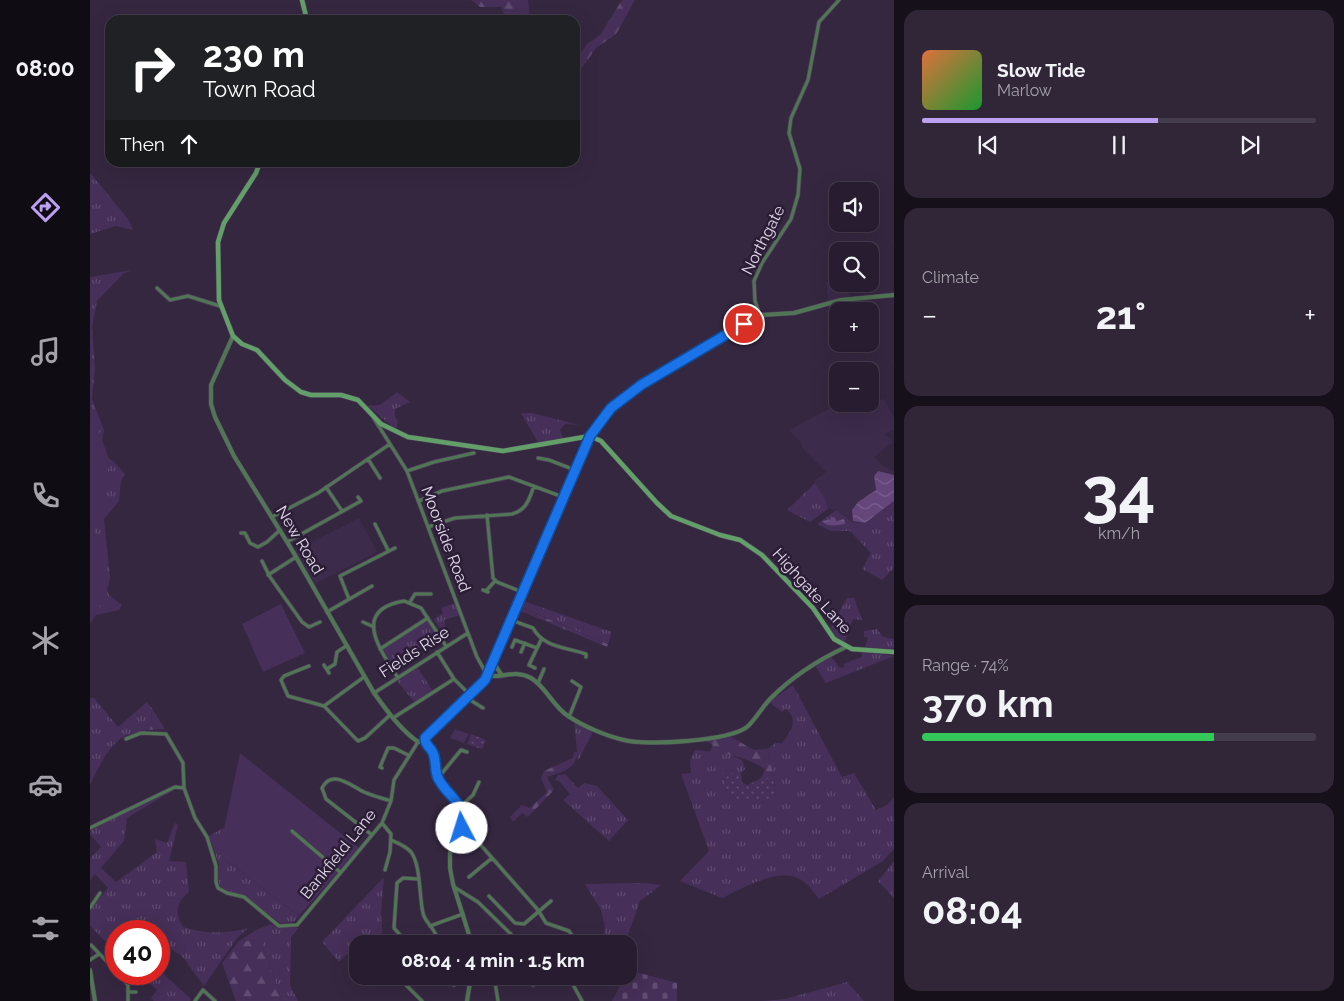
<!DOCTYPE html>
<meta charset="utf-8">
<style>
body{margin:0;font-family:Raleway,sans-serif;background:#302638;color:#f1f3f6;height:100vh;display:flex;flex-direction:column;font-size:19px;white-space:nowrap}
*{box-sizing:border-box;margin:0}
p{font-size:16px;color:#a5a2ab}
.icon{flex:none;width:28px;height:28px;fill:none;stroke:currentColor;stroke-width:2;stroke-linecap:round;stroke-linejoin:round}
.map{position:relative;flex:1;overflow:hidden}
.panel{display:flex;flex-direction:column;gap:10px;padding:10px;background:#16101a;width:450px}
.panel>*{flex:none}
.hud{position:absolute;left:15px;top:15px;width:475px;height:152px;border-radius:15px;box-shadow:0 5px 20px #0002,0 0 0 1px #443b4c;background:#202124;color:#fff;overflow:hidden}
.controls{position:absolute;left:739px;top:182px;display:grid;gap:10px}
.controls a{display:grid;place-items:center;width:50px;height:50px;border-radius:10px;background:#281d30;box-shadow:0 5px 20px #0002,0 0 0 1px #443b4c;font-size:25px}
.speed{position:absolute;left:15px;top:920px;display:flex;gap:10px;font-size:25px;font-weight:700;text-align:center}
.speed>*{display:grid;place-content:center;width:65px;height:65px;border-radius:50%;background:#281d30;box-shadow:0 5px 20px #0002,0 0 0 1px #443b4c;line-height:1}
.speed .limit{border:8px solid #d22;background:#fff;color:#111}
.pin{position:absolute;display:grid;place-items:center;width:42px;height:42px;color:#fff;margin:-21px;border:2px solid #fff;border-radius:50%;box-shadow:0 1px 5px #0007}
.me{position:absolute;width:55px;margin:-28px;rotate:355deg;stroke-linejoin:round;filter:drop-shadow(0 0 4px #0008)}
.turn{display:flex;align-items:center;gap:18px;height:105px;padding:0 15px;font-size:22px}
.turn .icon{width:65px;height:65px;stroke-width:2.5}
.turn b{display:block;font-size:35px;line-height:42px}
.then{display:flex;align-items:center;height:48px;padding:0 15px;background:#0003;gap:10px;font-size:19px}
.big{font-size:38px;font-weight:700;line-height:1.1}
.panel .tile{flex:1;display:flex;flex-direction:column;justify-content:center;gap:8px;min-width:0;padding:0 18px;border-radius:15px;background:#302638}
.panel .dial{align-items:center;gap:0}
.dial b{font-size:65px;line-height:1}
.song{display:flex;align-items:center;gap:15px}
.cover{width:60px;height:60px;border-radius:8px;background:linear-gradient(135deg,hsl(20 70% 55%),hsl(130 70% 35%))}
.played{height:5px;border-radius:2px;background:linear-gradient(90deg,#bca0f2 60%,#443b4c 60%)}
.keys{display:flex;justify-content:space-around;direction:ltr}
.heat{display:flex;justify-content:space-between;align-items:center;font-size:28px;direction:ltr}
.charge{height:8px;border-radius:4px;background:linear-gradient(90deg,#34c759 74%,#443b4c 0)}
.trip{position:absolute;left:259px;top:935px;width:288px;height:50px;border-radius:15px;background:#281d30;box-shadow:0 5px 20px #0002,0 0 0 1px #443b4c;font-weight:700;line-height:50px;text-align:center}
main{display:flex;flex:1;min-height:0}
.tabs{display:flex;flex-direction:column;width:90px;justify-content:space-around;align-items:center;background:#100c13;color:#a5a2ab}
.tabs .icon{width:35px;height:35px}
.tabs .on{color:#bca0f2}
.tabs b{font-size:22px;color:#f1f3f6}
.map>svg:first-child{display:block}
.built{fill:#3d2b4b}
.grass{fill:url(#grass-tufts)}
.forest{fill:url(#forest-firs)}
.cemetery{fill:url(#cemetery-stones)}
.park{fill:#462f58}
.garden{fill:url(#garden-dots)}
.water{fill:url(#water-waves)}
.lines{fill:none;stroke-linecap:round;stroke-linejoin:round}
.minor-casing{stroke:#50435b;stroke-width:4.5}
.tertiary-casing{stroke:#50435b;stroke-width:5}
.secondary-casing{stroke:#50435b;stroke-width:5.5}
.minor{stroke:#517655;stroke-width:3}
.tertiary{stroke:#517655;stroke-width:4}
.secondary{stroke:#629f69;stroke-width:4.5}
.route-casing{stroke:#114b97;stroke-width:12}
.route{stroke:#1a73e8;stroke-width:9}
.labels{text-anchor:middle;dominant-baseline:central;stroke-width:5;stroke-linejoin:round;paint-order:stroke}
.street-label{font-size:16px;fill:#e0d7e8;stroke:#2b1d36}
</style>
<main>
<nav class="tabs">
<b>08:00</b>
<svg class="icon on" aria-label="directions" viewBox="0 0 24 24"><path d="M12 3l9 9-9 9-9-9zM9 14v-3h6M13 9l2 2-2 2"/></svg>
<svg class="icon" aria-label="music" viewBox="0 0 24 24"><path d="M9 18V5l10-2v13"/><circle cx="6" cy="18" r="3"/><circle cx="16" cy="16" r="3"/></svg>
<svg class="icon" aria-label="phone" viewBox="0 0 24 24"><path d="M5 4h4l2 5-3 2q2 4 5 5l2-3 5 2v4C11 20 4 13 5 4z"/></svg>
<svg class="icon" aria-label="climate" viewBox="0 0 24 24"><path d="M12 3v18M4 7l16 10M4 17L20 7"/></svg>
<svg class="icon" aria-label="car" viewBox="0 0 24 24"><path d="M5 17H2v-5l4-1 3-4h7l3 4 3 1v5h-3M9 17h6M6 11h13"/><circle cx="7" cy="17" r="2"/><circle cx="17" cy="17" r="2"/></svg>
<svg class="icon" aria-label="filters" viewBox="0 0 24 24"><path d="M4 7h16M4 17h16"/><circle cx="9" cy="7" r="2"/><circle cx="15" cy="17" r="2"/></svg>
</nav>
<div class="map">
<svg width="804" height="1001" viewBox="0 0 804 1001">
<defs>
<pattern id="grass-tufts" width="24" height="20" patternUnits="userSpaceOnUse" patternTransform="scale(1.25)"><rect width="24" height="20" fill="#462f58"/><path d="M3 7l-1-3M5 7V3M7 7l1-3M15 17l-1-3M17 17v-4M19 17l1-3" fill="none" stroke="#604c70"/></pattern>
<pattern id="forest-firs" width="22" height="20" patternUnits="userSpaceOnUse" patternTransform="scale(1.25)"><rect width="22" height="20" fill="#462f58"/><path d="M5 1l3.5 6h-7zM16 11l3.5 6h-7z" fill="#604c70"/></pattern>
<pattern id="cemetery-stones" width="16" height="16" patternUnits="userSpaceOnUse" patternTransform="scale(1.25)"><rect width="16" height="16" fill="#462f58"/><path d="M2 7V4a2 2 0 0 1 4 0v3zM10 15v-3a2 2 0 0 1 4 0v3z" fill="#604c70"/></pattern>
<pattern id="garden-dots" width="8" height="8" patternUnits="userSpaceOnUse" patternTransform="scale(1.25)"><rect width="8" height="8" fill="#462f58"/><path d="M2 2h.1M6 6h.1" fill="none" stroke="#604c70" stroke-width="1.8" stroke-linecap="round"/></pattern>
<pattern id="water-waves" width="16" height="10" patternUnits="userSpaceOnUse" patternTransform="scale(1.25)"><rect width="16" height="10" fill="#64467b"/><path d="M0 5q4-4 8 0t8 0" fill="none" stroke="#7a608e"/></pattern>
</defs>
<rect width="100%" height="100%" fill="#352740"/>
<path class="built" d="M747,280L748,284H769L758,287L760,298L736,302L738,297L736,282Z
M794,399L804,417V429L795,434L803,442L784,457L793,466L804,471V475L788,471L784,476L786,484L785,491L768,502L762,510L763,522L746,510L739,509L724,481L736,472L714,450L710,441L699,430L748,404H780V402Z
M269,518L287,552L225,584L205,551Z"/>
<path class="grass" d="M0,173L38,219L43,230L26,226L0,234Z
M42,270L33,274L7,301L2,327L5,367L2,399L14,430L12,440L19,459L23,461L35,474L31,481L29,501L14,519L20,578L17,590L19,595L32,605L29,610L6,615L0,623V277Z
M307,392L320,402L305,409V417L308,422L306,430L278,406L290,405Z
M431,413H442L489,425L475,424L470,430L473,438L449,444Z
M725,483L736,501L738,509L720,522L697,510Z
M804,501V568L792,580L772,569L781,553L760,531H741L727,524L746,510L762,522L775,523Z
M757,598H764L772,620L763,619L754,644L746,638L740,628Z
M431,600L522,632L518,644L431,607L426,609Z
M365,603L370,615L354,620L356,630L352,632L344,619L353,613L351,608Z
M337,620L348,636L303,665L293,650L295,648Z
M787,629L793,637L804,639V649L775,648L778,638L774,637V631Z
M771,651L804,656L736,683L724,664L741,656L750,668L755,667L753,664L772,657Z
M328,668L342,690L324,702L307,681Z
M703,685L752,777L764,773L786,810L797,805L804,797V849L793,861L729,899C724,893 719,885 713,881C692,865 653,888 632,898L590,881L619,851L591,774L601,773L600,761L605,750L636,753L652,760L655,769L651,773H632L686,801L684,778L677,749L686,743H692C701,732 709,720 696,709L692,712L679,702Z
M0,698H4L28,727L57,702L61,707L62,724L47,726L41,734C22,737 7,770 0,785Z
M484,721L504,730L488,761Z
M475,774L488,788L494,783L507,786L538,820L519,841L473,800L480,794L469,781L465,780L468,775Z
M85,789L37,818L34,841L11,868L26,882L67,852L65,839L77,843L85,823L88,825L79,861L96,862L99,892C85,903 85,913 93,927C113,934 137,934 158,928L147,938L114,986L92,956L69,941V931H26V952L0,926V910L18,888L5,874L0,881V858L11,847L0,834V830Z
M135,827L132,857L209,916L204,922L190,923L154,895L137,891L130,886L128,879L129,865L119,836Z
M804,861V898L788,881Z
M294,877L291,914L293,943L268,944L267,964L257,954L249,962L232,942Z
M556,883L571,885L550,901L538,935V970V944H513L515,927L511,910L495,884Z
M181,924L188,928H209L201,937L200,985L208,1001H192L171,940L149,941L166,930Z
M69,970L101,999L100,1001H64L61,998L67,990L49,974H69Z
M757,982L774,1001H672L695,999Z"/>
<path class="forest" d="M381,0H438L440,20H416L411,7H390Z
M532,0H545L526,34L506,48L491,69L485,72L487,58L497,44L510,35Z
M430,607L518,644L517,647L426,609Z
M61,707L75,729L57,730L37,738H32L41,734L47,726L62,724Z
M641,737L664,750L677,749L684,778H671L675,769C659,759 639,753 620,752L623,745L615,741Z
M484,752H488C486,770 471,772 457,777L464,790L438,817L432,813L423,822L420,817L432,805L440,808L457,792L451,778L454,771L483,758Z
M171,940L192,1001H146L132,963L149,941Z"/>
<path class="cemetery" d="M538,970L587,983V1001H522L535,976H538Z"/>
<path class="park" d="M0,416C7,425 12,428 8,440L19,464L14,489L12,523L5,524L3,529L14,552L9,613L0,614Z
M191,604L215,653L173,672L152,624Z
M365,729L379,734L374,743L360,738Z
M150,753L269,848L209,916L132,857V838Z"/>
<path class="garden" d="M381,734L396,740L392,749L377,744Z
M632,773H651L652,783L658,785L671,778H684L686,801L639,798Z"/>
<path class="water" d="M788,471L804,475V501L775,523L763,521L762,510L768,502L786,490L784,476Z
M743,517L747,521L754,519L755,524C747,525 738,528 732,521L740,520Z"/>
<g class="lines">
<g class="minor-casing">
<path id="minor" d="M67,288L80,300L98,296L130,306
M670,315L665,301L664,281L672,263L701,219L708,195L710,169L699,133L701,118L718,80L729,22L749,0
M283,417L317,471L387,657L397,675
M448,458L459,460L485,470
M278,459L290,478
M317,471L344,462L384,453
M236,487L252,511
M329,501L352,491L419,477L473,497
M397,515L403,578L407,582L432,592
M182,517L228,493L300,444
M285,524L298,550
M338,527L365,518L422,514C437,510 439,499 444,486
M151,533H155L160,543L168,547L177,542L190,530
M197,542L271,501L268,497
M172,561L180,577L212,622L219,627L230,622
M178,575L206,557
M393,590L398,592
M396,591L405,581
M259,599L250,576L305,548
M320,602L325,594H341
M237,612L282,586
M421,620L443,628C454,648 476,647 496,654V657
M273,622L284,627
M422,647L425,640L447,648
M290,649L338,618
M347,652L364,679L380,695
M431,652L435,643
M234,665L239,673
M219,666L194,676L191,680L198,696L234,706L268,741L275,738L300,715
M445,668L439,665L451,640
M237,669L245,664L247,652L256,646
M308,678C291,651 260,610 314,601L331,608L356,646
M448,683L454,669
M284,693L378,633
M377,698L393,708
M234,706L274,677
M479,717L491,687L482,681
M303,718L364,679
M36,739L51,733L76,734L93,763L94,788
M292,768L290,767L298,748H304L318,755
M348,778L371,750L377,752
M371,806L383,795L389,782
M292,823L301,834L300,852L295,870
M0,828L85,787L94,788L105,818L117,837L126,866V882L128,888L137,893L154,897L189,926L207,925L292,823L301,801L304,780L328,742
M372,828L381,834L448,910L456,923L479,931L488,944
M202,831L250,872
M282,835L236,799L232,788C242,769 260,785 274,792C283,796 292,798 301,801
M301,840C308,843 316,846 321,852C331,865 329,897 333,913C335,924 350,931 346,944
M379,877L402,858
M364,887L388,902L431,944
M399,896L425,923L434,924L461,901
M0,908L10,893
M340,926L373,914
M318,944L304,928L307,883L313,878L328,879
M1,945L26,971
M0,960L9,954
M29,974L38,985V1001
M318,976L316,985L332,1001
M347,976L356,981L359,976
M404,976L408,1001
M473,976L481,981L492,1001
M356,981L364,985
M443,985L455,976
M39,992H46
M105,1001L113,990L125,1001"/>
</g>
<g class="tertiary-casing">
<path id="tertiary" d="M143,336L121,385V404L125,417L144,456L202,550L284,693C297,711 310,729 328,742L335,740
M403,662L411,674
M397,675C409,680 423,668 441,678C456,687 463,706 478,716C493,726 516,736 534,740C556,746 639,741 657,727C666,719 672,707 681,698C703,676 728,660 756,647
M335,740L395,680L500,436L521,408L551,385L670,315L704,313L751,300L804,295
M335,740L343,754L348,778L369,804L373,813L372,828L360,853V868L363,884L382,944
M0,970L5,1001
M377,1001L381,976"/>
</g>
<g class="secondary-casing">
<path id="secondary" d="M212,0L217,20
M170,162L166,173L134,223L128,242L129,300L143,336L152,344L167,350L195,380L211,392L221,395H251L268,400L291,424L318,437L413,451L500,436L511,441L567,503L581,516L630,535L650,540L672,555L723,608L744,639L762,649L804,652"/>
</g>
<use href="#minor" class="minor"/>
<use href="#tertiary" class="tertiary"/>
<use href="#secondary" class="secondary"/>
</g>
<g class="lines">
<g class="route-casing">
<path id="route" d="M372,828C379,804 357,797 348,778C344,770 347,759 342,751C339,746 335,745 335,738L395,680L500,436L521,408L551,385L654,324"/>
</g>
<use href="#route" class="route"/>
</g>
<g class="labels">
<g class="street-label">
<text transform="translate(673 240) rotate(-63)">Northgate</text>
<text transform="translate(356 539) rotate(69)">Moorside Road</text>
<text transform="translate(210 540) rotate(59)">New Road</text>
<text transform="translate(722 591) rotate(48)">Highgate Lane</text>
<text transform="translate(324 652) rotate(-33)">Fields Rise</text>
<text transform="translate(248 854) rotate(-51)">Bankfield Lane</text>
</g>
</g>
</svg>
<div class="controls">
<a><svg class="icon" aria-label="sound" viewBox="0 0 24 24"><path d="M4 9h4l5-4v14l-5-4H4zM17 9q2 3 0 6"/></svg></a>
<a><svg class="icon" aria-label="search" viewBox="0 0 24 24"><circle cx="10" cy="10" r="6"/><path d="M15 15l6 6"/></svg></a>
<a>+</a>
<a>−</a>
</div>
<div class="speed"><div class="limit">40</div></div>
<div class="pin" style="left:654px;top:324px;background:#d93025"><svg class="icon" aria-label="arrive" viewBox="0 0 24 24"><path d="M6 21V4h12l-3 4 3 4H6"/></svg></div>
<svg class="me" style="left:372px;top:828px" viewBox="-20 -20 40 40"><circle r="19" fill="#fff"/><path d="M0-13L10 11 0 6-10 11z" fill="#1a73e8"/></svg>
<div class="trip">08:04 · 4 min · 1.5 km</div>
<div class="hud">
<div class="turn"><svg class="icon" aria-label="right" viewBox="0 0 24 24"><path d="M7 20v-9h11M14 6l5 5-5 5"/></svg><div><b>230 m</b>Town Road</div></div>
<div class="then">Then<svg class="icon" aria-label="ahead" viewBox="0 0 24 24"><path d="M12 20V5M6 11l6-6 6 6"/></svg></div>
</div>
</div>
<section class="panel">
<div class="tile">
<div class="song"><i class="cover"></i><div><b>Slow Tide</b><p>Marlow</p></div></div>
<div class="played"></div>
<div class="keys"><svg class="icon" aria-label="previous" viewBox="0 0 24 24"><path d="M18 5L8 12l10 7zM5 5v14"/></svg><svg class="icon" aria-label="pause" viewBox="0 0 24 24"><path d="M8 5v14M16 5v14"/></svg><svg class="icon" aria-label="next" viewBox="0 0 24 24"><path d="M6 5l10 7-10 7zM19 5v14"/></svg></div>
</div>
<div class="tile"><p>Climate</p>
<div class="heat"><a>−</a><b class="big">21°</b><a>+</a></div>
</div>
<div class="tile dial"><b>34</b><p>km/h</p></div>
<div class="tile"><p>Range · 74%</p><b class="big">370 km</b><div class="charge"></div></div>
<div class="tile"><p>Arrival</p><b class="big">08:04</b></div>
</section>
</main>
